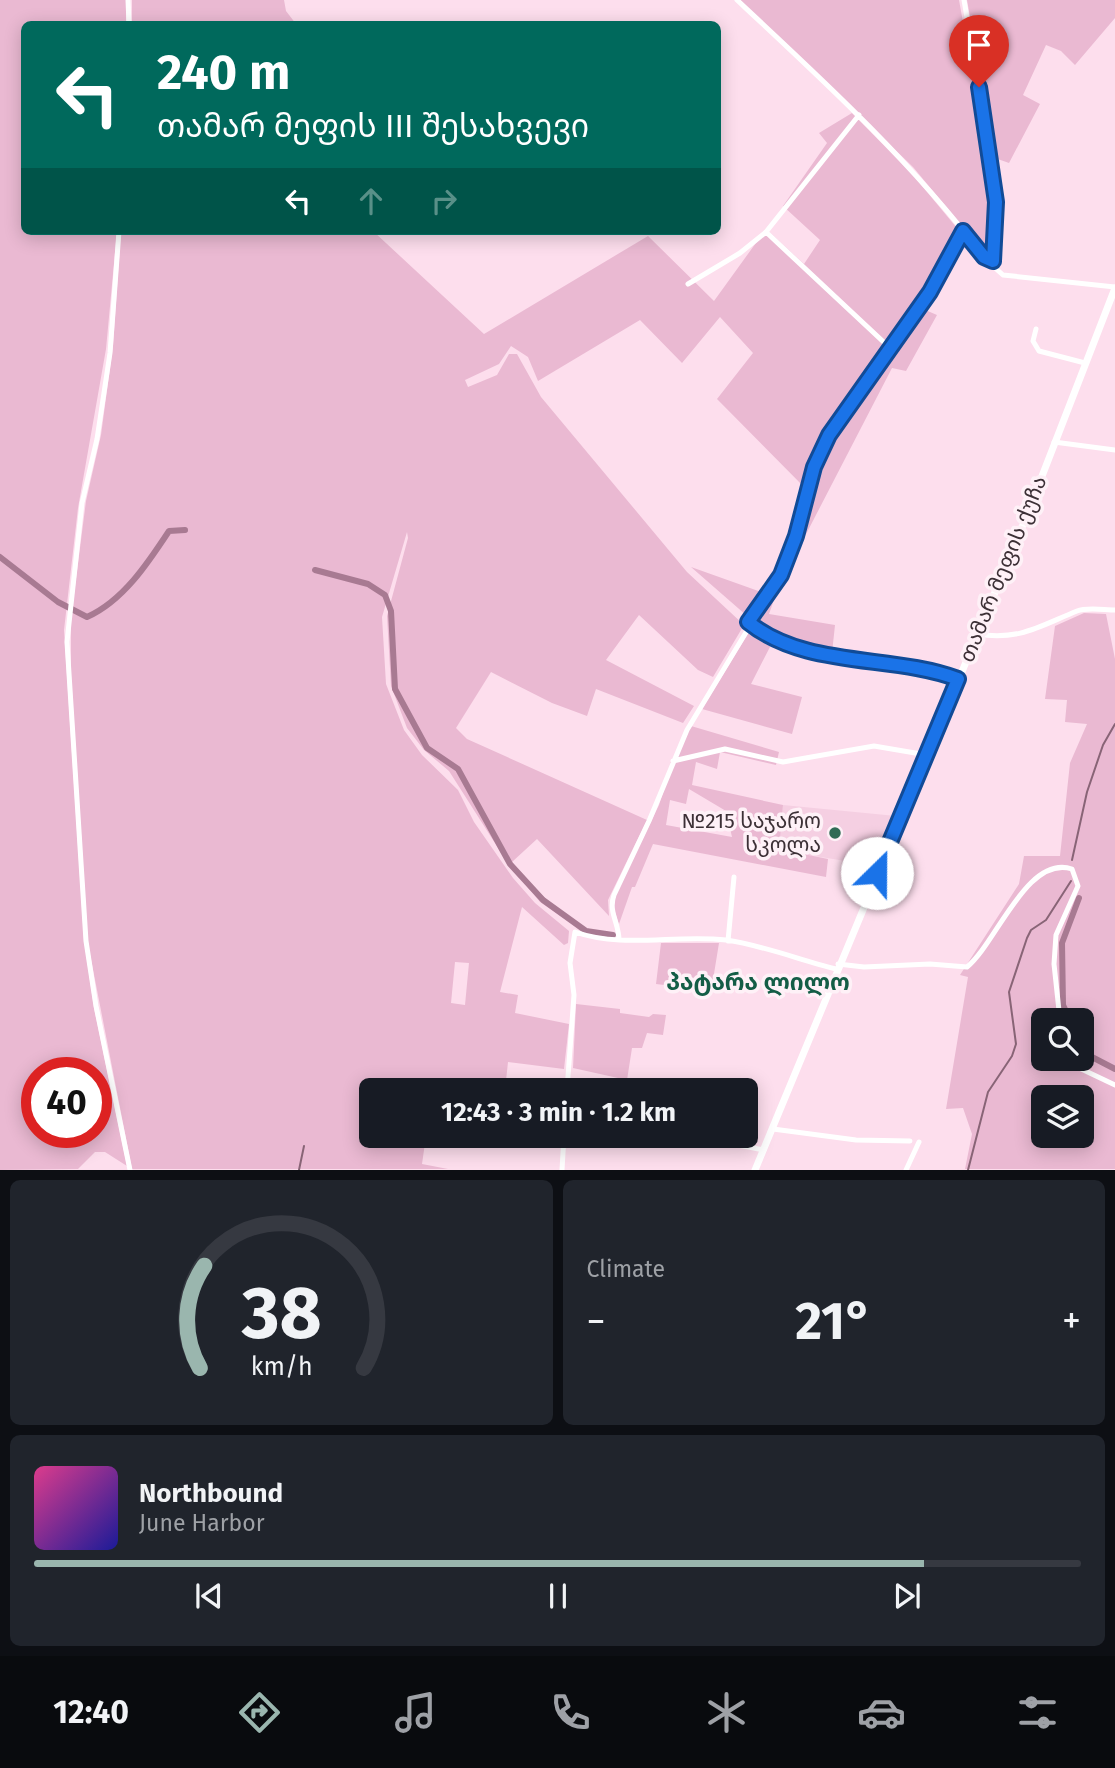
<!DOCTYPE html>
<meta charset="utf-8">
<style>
body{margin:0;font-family:"Fira Sans","Noto Sans Georgian",sans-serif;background:#20242c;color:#f1f3f6;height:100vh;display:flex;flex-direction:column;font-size:26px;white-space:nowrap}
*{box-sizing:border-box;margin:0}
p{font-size:23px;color:#9ea1a6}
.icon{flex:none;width:38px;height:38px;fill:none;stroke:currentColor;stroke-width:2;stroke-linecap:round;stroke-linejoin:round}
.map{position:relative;height:1170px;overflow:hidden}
.side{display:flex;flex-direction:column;gap:10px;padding:10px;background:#0d0f14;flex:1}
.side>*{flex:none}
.banner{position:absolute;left:21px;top:21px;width:700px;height:214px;border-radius:10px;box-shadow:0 4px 18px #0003;background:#00695c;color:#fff;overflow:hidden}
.fabs{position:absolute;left:1031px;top:1008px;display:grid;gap:14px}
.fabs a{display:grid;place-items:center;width:63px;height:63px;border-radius:10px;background:#171b24;box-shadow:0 4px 18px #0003;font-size:35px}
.speed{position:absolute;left:21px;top:1057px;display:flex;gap:14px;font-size:35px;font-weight:700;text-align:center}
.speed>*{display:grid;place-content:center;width:91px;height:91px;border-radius:50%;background:#171b24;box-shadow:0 4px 18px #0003;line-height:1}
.speed .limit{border:10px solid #d22;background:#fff;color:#111}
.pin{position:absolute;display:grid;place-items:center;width:60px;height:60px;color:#fff;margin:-72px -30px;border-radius:50% 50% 50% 0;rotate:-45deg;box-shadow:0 0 7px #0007}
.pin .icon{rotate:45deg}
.me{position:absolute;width:77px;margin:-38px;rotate:23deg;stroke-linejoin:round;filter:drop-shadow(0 0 5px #0008)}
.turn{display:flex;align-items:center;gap:24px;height:147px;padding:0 21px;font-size:32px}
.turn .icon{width:91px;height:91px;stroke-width:2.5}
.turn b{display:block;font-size:49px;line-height:60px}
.lanes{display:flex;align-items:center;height:66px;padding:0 21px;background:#0003;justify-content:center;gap:35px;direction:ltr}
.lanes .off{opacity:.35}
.big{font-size:52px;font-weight:700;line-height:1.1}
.side .widget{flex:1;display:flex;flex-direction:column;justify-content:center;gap:10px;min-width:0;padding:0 24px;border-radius:10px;background:#20242c}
.side .dial{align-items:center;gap:0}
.dial svg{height:182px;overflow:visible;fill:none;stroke:#363941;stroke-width:7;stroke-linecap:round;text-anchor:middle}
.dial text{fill:#f1f3f6;stroke:none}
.song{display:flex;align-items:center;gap:21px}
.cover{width:84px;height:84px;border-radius:10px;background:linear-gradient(135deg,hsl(330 70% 55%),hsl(240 70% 35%))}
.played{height:7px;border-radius:4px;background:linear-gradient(90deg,#9ab6ae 85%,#363941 85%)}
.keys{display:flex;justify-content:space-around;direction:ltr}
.heat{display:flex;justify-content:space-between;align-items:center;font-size:38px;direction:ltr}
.side .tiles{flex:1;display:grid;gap:10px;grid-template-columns:1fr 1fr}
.widget:last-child{grid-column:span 2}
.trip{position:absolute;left:359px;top:1078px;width:399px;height:70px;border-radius:10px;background:#171b24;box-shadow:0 4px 18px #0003;font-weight:700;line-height:70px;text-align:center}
.tabs{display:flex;height:112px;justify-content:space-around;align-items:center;background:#090b0e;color:#9ea1a6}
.tabs .icon{width:49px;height:49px}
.tabs .active{color:#9ab6ae}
.tabs b{font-size:32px;color:#f1f3f6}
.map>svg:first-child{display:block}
.built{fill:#f5cfe2}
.green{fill:#eab9d2;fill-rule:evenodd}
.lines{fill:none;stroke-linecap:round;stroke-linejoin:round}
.stream{stroke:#886476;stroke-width:2}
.canal{stroke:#a87a92;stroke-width:6}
.street{stroke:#fff;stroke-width:5}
.secondary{stroke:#fff;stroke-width:7}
.route-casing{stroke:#114b97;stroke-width:18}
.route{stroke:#1a73e8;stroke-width:12}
.poi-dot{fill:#306b55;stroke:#fef1f7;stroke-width:2.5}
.labels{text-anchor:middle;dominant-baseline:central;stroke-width:7;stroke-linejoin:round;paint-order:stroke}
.street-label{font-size:21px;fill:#3c3036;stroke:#fef1f7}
.poi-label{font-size:21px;fill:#3c3036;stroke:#fef1f7;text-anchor:end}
.neighbourhood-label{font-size:23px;font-weight:bold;fill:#145d46;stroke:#fef1f7}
</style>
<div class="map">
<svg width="1115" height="1170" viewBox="0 0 1115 1170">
<rect width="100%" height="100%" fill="#fddeed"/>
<path class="built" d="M783,805L896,816L876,866L778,850Z"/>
<path class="green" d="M0,0H126V24H24V231H117L106,349L78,508L64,630L84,940L94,1008L127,1166L105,1152H95L78,1169L0,1170ZM37,1073H96V1132H37Z
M132,0H284L286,11L296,24H132Z
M740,0H959L992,182L988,249H981L913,167Z
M967,0H1115V18L1075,65L1061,51L1046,45L1023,95L1040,104L1009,163L995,158Z
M852,113L913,175L966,239L923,309L937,315L906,371L892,368L802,542L792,537L806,489L717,399L753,353L720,317L682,363L640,320L538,381L528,357L511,346L499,364L465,380L468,387L497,375L509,354H517L541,397L687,572L744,625L713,677L698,670L639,615L606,660L694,706L683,723L596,689L587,716L552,703L491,672L456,728L467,739L647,820L608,900L609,916L537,839L512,862C531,887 556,909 582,927C591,933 604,931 614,934L615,938L587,934L540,902L507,862L449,771L424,750L407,728L391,686L387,616L408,538L407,532L382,617L386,684L404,730L422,755L458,790L474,822L513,878L535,903L569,931L568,943L564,945L522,907L500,992L518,995L515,1013L569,1024L564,1069L508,1062L505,1090H371V1136H426L422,1164L448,1169H132L88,944L71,675V618L86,501L101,435L113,346L121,231H373L484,334L648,236L714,301L766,229L804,264L820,240L783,206L827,143L819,133ZM455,962L469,963L465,1005L451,1003Z
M691,567L775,597L769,614L835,625L832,653L769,635Z
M1084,613L1106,614L1115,659V1169H965L972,1134L963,1108L946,1109L968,977L960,975L1019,884L1024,856H1060L1070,763L1087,724L1065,722L1067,700L1045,699L1055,626ZM1043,1020H1082V1059H1043ZM1043,1097H1082V1136H1043Z
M751,629L772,643L751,684L802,697L792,734L702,709Z
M691,726L779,752L776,765L720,752L717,769L696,762L692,785L783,805L779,849L828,859L826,877L653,844L635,887H632L619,924L613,906L616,894L659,805L671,768ZM689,789L726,811L732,837L666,825L670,800L686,804Z
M661,943H719L712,986L675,978L673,986L656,984Z
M576,1004L620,1009V1013L649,1017L653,1014L666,1015L663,1035L647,1033L642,1048H632L627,1080L573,1068Z"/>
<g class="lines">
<path class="stream" d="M1072,860L1087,792L1103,745L1115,724
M299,1170L304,1146
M968,1170L988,1092L1012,1056L1016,1044L1009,992L1027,938L1031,930L1046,920L1071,881"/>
<path class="canal" d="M0,557L58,602L87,617C123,601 148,563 169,531L185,530
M315,570L368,584L385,595L391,611L395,689L427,748L458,769L510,864L543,900L586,931L613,935
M1070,1020L1063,1005L1062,943L1079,898
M1082,1046L1090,1056L1115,1069"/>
<path class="street" d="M128,0L129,24
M737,0C824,81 912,162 984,257L993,261
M964,0L993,170L996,202L994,267L1003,275L1115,287
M119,231L110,353L97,439L82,503L67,642L86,941L96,1006L130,1170
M766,232L890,348
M688,284L740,253L766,232L859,115
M1036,329L1033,341L1039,351L1085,363
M1054,442L1115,450
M977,634C1019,641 1040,626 1077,611C1087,607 1104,610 1115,610
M958,679L822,654L768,638L748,622L781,575L796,536L815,467L829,435L933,289L963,231
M673,761L725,749L783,762L874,746L927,755
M619,940C619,923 608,912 614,895L649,821L687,730L751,624
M728,941L734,877
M838,964L864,967L930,964L967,967C996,944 1027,854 1072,869L1078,886L1056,935L1054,964L1060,1020
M1072,1059L1075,1066L1115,1085
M567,1090L574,995L570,963L575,932C624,949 675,934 726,940C762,945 800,960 836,969
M773,1129L856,1140L910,1141
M691,1136L764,1150
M562,1170L564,1136
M906,1170L919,1142"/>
<path class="secondary" d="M755,1170L1025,520L1115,288"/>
</g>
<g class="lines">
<g class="route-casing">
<path id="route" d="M877,873L958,679C892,654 806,669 748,622L781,575L796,536L814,467L829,435L930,292L963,231L984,257L993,261L996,202L979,87"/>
</g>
<use href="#route" class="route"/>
</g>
<circle class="poi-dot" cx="835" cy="833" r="7"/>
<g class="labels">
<g class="street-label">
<text transform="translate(1003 569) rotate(-68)">თამარ მეფის ქუჩა</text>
</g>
<g class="poi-label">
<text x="821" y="821">№215 საჯარო<tspan x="821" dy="24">სკოლა</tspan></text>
</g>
<g class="neighbourhood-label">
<text x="758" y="982">პატარა ლილო</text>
</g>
</g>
</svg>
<div class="fabs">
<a><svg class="icon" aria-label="search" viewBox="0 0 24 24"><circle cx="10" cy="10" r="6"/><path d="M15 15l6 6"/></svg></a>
<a><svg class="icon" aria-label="layers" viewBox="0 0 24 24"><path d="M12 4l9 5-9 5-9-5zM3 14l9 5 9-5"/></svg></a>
</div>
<div class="speed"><div class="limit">40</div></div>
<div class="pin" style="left:979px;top:87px;background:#d93025"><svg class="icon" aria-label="arrive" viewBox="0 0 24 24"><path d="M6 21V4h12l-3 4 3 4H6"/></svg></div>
<svg class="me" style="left:877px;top:873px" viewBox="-20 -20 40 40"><circle r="19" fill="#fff"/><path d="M0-13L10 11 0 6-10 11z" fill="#1a73e8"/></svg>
<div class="trip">12:43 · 3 min · 1.2 km</div>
<div class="banner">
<div class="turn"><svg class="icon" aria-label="left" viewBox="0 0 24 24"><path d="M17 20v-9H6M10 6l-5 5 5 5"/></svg><div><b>240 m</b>თამარ მეფის III შესახვევი</div></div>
<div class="lanes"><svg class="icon" aria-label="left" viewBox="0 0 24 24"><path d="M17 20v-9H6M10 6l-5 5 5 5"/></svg><svg class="icon off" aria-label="ahead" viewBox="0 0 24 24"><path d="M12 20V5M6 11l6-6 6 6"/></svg><svg class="icon off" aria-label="right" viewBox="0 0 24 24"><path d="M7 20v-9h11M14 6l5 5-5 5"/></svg></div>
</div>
</div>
<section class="side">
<div class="tiles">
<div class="widget dial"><svg viewBox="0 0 100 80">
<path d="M14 69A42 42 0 1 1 86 69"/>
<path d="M14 69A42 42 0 0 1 16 24" stroke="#9ab6ae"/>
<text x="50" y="56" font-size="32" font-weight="700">38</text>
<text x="50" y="72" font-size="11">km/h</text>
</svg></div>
<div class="widget"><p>Climate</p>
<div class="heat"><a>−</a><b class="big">21°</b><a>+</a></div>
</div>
<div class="widget">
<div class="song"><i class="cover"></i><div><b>Northbound</b><p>June Harbor</p></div></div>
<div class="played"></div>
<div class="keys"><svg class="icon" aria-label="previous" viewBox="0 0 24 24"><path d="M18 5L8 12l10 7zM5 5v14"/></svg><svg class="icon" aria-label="pause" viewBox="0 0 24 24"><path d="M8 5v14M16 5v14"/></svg><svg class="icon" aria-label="next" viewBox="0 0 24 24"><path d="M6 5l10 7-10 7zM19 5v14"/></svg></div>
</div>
</div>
</section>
<nav class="tabs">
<b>12:40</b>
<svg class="icon active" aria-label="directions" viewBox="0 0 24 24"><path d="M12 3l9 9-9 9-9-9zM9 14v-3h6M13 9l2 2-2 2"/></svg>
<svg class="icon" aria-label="music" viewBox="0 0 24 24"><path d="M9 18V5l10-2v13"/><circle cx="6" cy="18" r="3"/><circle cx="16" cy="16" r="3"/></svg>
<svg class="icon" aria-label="phone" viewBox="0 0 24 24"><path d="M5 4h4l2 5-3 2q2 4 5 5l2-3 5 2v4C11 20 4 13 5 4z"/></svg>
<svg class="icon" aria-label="climate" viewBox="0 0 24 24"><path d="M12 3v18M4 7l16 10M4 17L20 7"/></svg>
<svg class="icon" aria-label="car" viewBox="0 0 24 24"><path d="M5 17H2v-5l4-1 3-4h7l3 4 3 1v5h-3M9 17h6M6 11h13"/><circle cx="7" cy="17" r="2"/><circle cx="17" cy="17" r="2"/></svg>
<svg class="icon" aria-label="filters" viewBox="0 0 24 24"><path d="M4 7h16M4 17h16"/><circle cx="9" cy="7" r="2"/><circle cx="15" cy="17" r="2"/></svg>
</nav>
